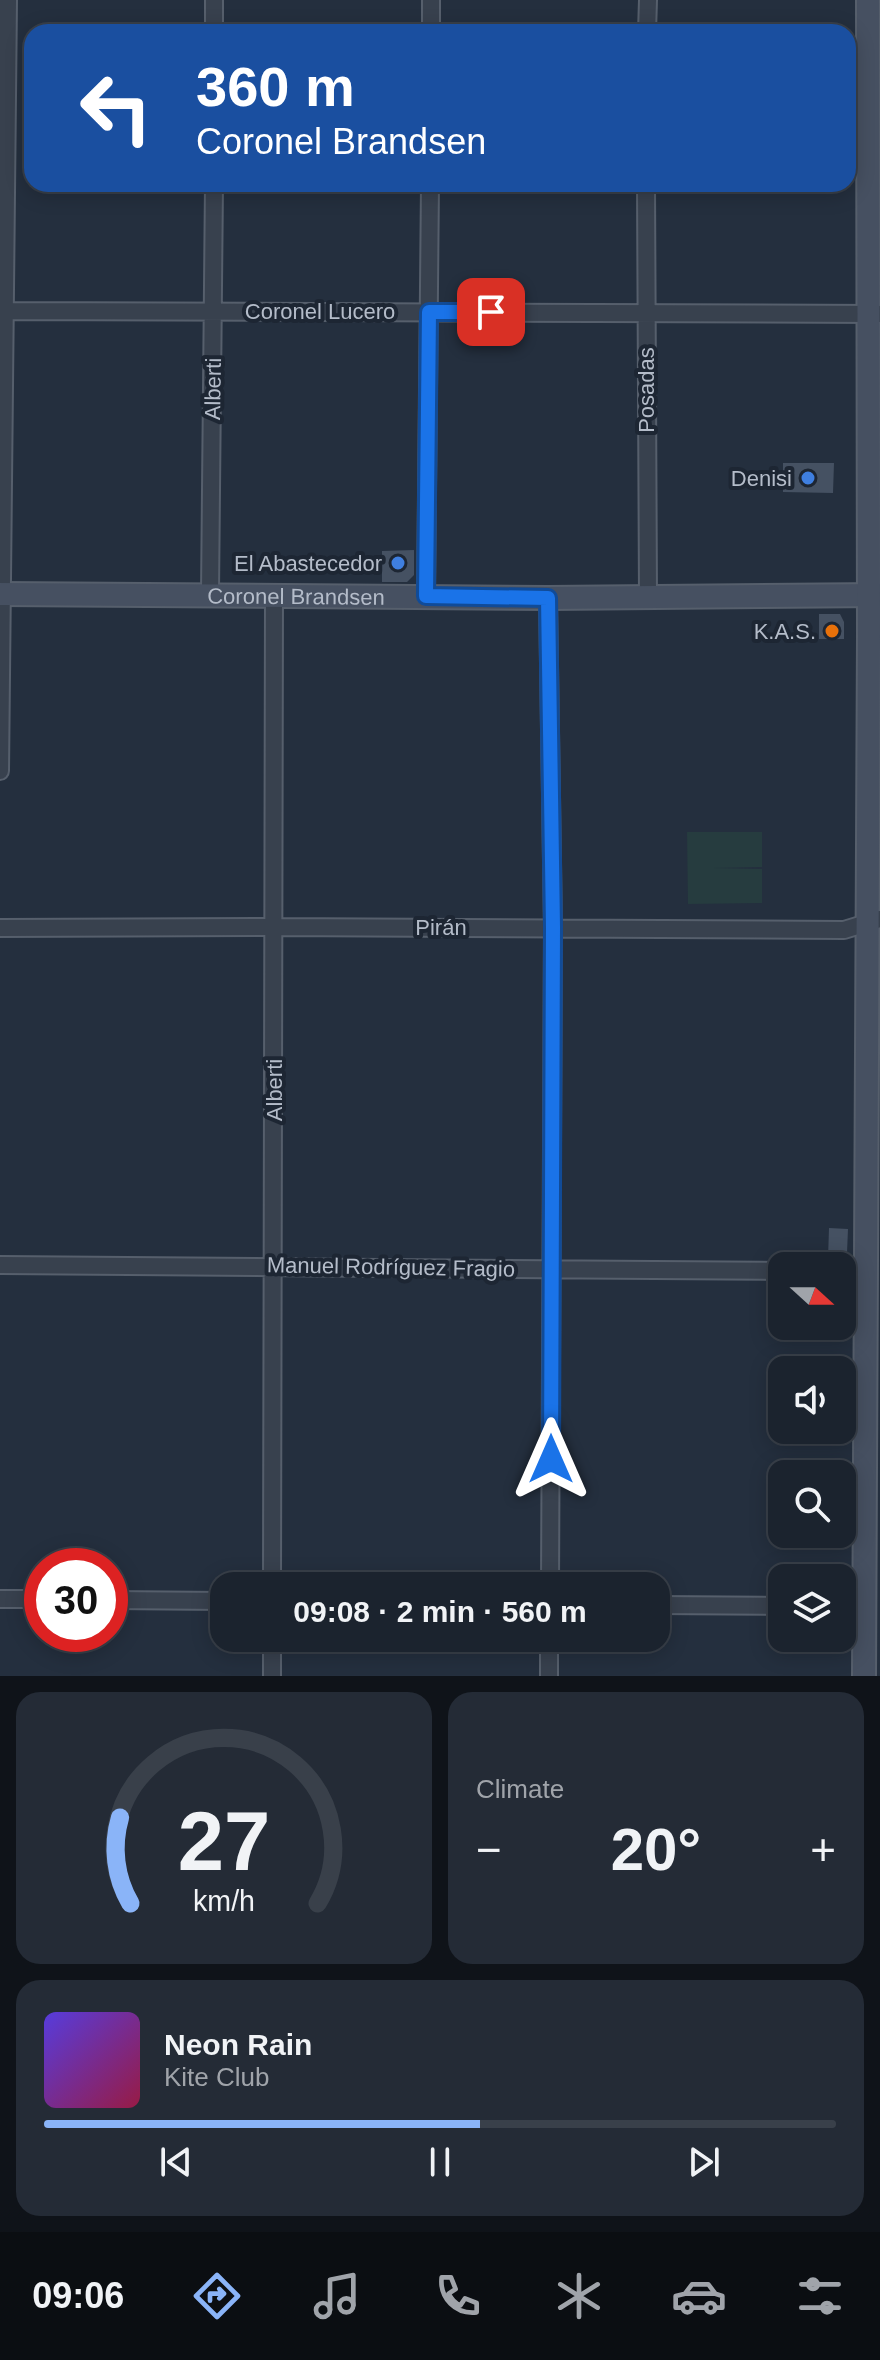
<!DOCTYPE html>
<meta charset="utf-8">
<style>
body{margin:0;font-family:Arial,sans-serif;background:#242b36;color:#f1f3f6;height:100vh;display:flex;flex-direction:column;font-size:30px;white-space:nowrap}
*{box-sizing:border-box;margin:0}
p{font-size:26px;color:#a0a4aa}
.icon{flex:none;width:44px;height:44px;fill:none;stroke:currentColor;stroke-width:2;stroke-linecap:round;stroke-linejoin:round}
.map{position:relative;height:1676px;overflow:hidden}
.panel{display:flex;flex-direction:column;gap:16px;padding:16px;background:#0f1319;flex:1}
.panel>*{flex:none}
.top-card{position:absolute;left:24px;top:24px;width:832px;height:168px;border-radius:24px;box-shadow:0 4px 20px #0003,0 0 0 2px #39404a;background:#1a4fa0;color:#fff;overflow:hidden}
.needle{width:52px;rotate:111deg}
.tools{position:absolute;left:768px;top:1252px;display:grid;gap:16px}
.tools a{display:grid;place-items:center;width:88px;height:88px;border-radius:16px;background:#1b232e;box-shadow:0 4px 20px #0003,0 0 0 2px #39404a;font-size:40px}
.speed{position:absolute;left:24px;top:1548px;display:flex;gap:16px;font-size:40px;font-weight:700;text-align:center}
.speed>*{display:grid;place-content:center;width:104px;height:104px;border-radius:50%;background:#1b232e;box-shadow:0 4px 20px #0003,0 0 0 2px #39404a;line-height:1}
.speed .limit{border:12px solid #d22;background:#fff;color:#111}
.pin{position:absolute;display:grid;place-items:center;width:68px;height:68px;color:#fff;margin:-34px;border-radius:16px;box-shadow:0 4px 12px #0006}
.me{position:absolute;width:88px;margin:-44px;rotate:0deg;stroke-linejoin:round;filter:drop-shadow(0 0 6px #0008)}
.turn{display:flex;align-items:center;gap:28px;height:168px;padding:0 40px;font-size:36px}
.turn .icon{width:104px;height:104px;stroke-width:2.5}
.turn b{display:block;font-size:56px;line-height:68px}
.big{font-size:60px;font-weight:700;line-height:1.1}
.panel .widget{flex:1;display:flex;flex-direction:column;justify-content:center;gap:12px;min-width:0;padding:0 28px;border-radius:24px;background:#242b36}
.panel .dial{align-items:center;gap:0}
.dial svg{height:208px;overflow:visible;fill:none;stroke:#39404a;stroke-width:7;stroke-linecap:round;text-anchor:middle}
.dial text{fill:#f1f3f6;stroke:none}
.song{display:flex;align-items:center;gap:24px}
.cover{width:96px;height:96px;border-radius:12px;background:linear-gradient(135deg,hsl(250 70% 55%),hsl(340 70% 35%))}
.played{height:8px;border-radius:4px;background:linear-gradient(90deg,#8ab4f8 55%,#39404a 55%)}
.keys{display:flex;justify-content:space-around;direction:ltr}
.heat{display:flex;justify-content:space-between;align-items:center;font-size:44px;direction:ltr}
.panel .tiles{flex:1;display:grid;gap:16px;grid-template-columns:1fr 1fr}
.widget:last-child{grid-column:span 2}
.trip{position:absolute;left:210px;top:1572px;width:460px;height:80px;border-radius:24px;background:#1b232e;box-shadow:0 4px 20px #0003,0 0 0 2px #39404a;font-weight:700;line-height:80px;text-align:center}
.tabs{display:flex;height:128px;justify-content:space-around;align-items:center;background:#0b0e12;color:#a0a4aa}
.tabs .icon{width:56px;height:56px}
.tabs .selected{color:#8ab4f8}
.tabs b{font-size:36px;color:#f1f3f6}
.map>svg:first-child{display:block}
.green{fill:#263c3f}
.building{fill:#455162}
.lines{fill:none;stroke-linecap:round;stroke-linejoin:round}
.street-casing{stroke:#565f6c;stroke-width:20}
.secondary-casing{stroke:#565f6c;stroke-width:26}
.street{stroke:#38414e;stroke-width:16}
.secondary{stroke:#465061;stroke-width:22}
.route-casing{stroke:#114b97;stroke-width:20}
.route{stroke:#1a73e8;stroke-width:14}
.shop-dot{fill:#3f7fe0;stroke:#1d2633;stroke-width:3}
.food-dot{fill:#e8710a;stroke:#1d2633;stroke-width:3}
.labels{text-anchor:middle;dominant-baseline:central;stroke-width:8;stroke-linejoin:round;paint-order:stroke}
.street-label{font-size:22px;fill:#b4bcc9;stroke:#1d2633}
.poi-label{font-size:22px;fill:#b4bcc9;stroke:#1d2633;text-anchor:end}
</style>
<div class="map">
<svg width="880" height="1676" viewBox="0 0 880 1676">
<rect width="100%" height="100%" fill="#242f3e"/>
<path class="green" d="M687,832H762V867L714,868L762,869V903L688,904Z"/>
<path class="building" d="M783,463H834L833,493L783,492Z
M414,550V575L407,582H382V551Z
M819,614H840L844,622V639H819Z
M829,1228L848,1229L847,1253L839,1260L828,1259Z"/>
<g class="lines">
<g class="street-casing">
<path id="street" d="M214,32V0
M431,32V0
M647,32L648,0
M646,184L648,596
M0,311L880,314
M210,593L214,184
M426,596L430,184
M548,598L553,927L550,1586
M0,771L8,0
M0,928L275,927L844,930L880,919
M0,1265L782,1271
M842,1272H865
M272,1586L274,595
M0,1599H42
M110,1600L224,1601
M656,1605L782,1606
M842,1607H864
M272,1676V1638
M549,1676V1638"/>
</g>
<g class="secondary-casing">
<g id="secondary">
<path id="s1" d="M0,594L548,598L880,595"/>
<path d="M864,1676L869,637L868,0"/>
</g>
</g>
<use href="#street" class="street"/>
<use href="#secondary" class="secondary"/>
</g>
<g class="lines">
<g class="route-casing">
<path id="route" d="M491,312H429L426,596L548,598L553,927L551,1459"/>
</g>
<use href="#route" class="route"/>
</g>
<g class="shop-dot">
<circle cx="808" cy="478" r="8"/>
<circle cx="398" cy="563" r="8"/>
</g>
<circle class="food-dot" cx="832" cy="631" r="8"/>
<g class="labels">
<g class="street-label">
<text x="320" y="311">Coronel Lucero</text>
<text transform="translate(213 389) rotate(-89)">Alberti</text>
<text transform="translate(646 390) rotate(-90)">Posadas</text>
<text stroke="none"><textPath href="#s1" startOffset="296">Coronel Brandsen</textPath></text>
<text x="441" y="927">Pirán</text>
<text transform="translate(274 1090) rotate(-90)">Alberti</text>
<text transform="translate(391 1267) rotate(1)">Manuel Rodríguez Fragio</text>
</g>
<g class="poi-label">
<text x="792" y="478">Denisi</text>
<text x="382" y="563">El Abastecedor</text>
<text x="816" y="631">K.A.S.</text>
</g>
</g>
</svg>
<div class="tools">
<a><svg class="needle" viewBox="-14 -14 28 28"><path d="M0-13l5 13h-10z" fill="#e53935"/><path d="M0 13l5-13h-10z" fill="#a0a4aa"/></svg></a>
<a><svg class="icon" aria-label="sound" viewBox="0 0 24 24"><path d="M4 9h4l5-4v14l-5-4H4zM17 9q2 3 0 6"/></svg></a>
<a><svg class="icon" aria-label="search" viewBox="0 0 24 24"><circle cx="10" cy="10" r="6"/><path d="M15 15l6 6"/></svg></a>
<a><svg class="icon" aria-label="layers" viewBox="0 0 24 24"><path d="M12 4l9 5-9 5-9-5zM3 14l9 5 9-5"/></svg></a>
</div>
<div class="speed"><div class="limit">30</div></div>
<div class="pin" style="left:491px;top:312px;background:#d93025"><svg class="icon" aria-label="arrive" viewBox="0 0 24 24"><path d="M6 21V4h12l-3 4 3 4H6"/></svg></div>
<svg class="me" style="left:551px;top:1459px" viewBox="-20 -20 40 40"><path d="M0-17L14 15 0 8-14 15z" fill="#1a73e8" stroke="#fff" stroke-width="4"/></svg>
<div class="trip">09:08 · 2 min · 560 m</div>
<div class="top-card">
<div class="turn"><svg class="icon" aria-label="left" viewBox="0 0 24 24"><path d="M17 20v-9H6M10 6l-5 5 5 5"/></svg><div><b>360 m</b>Coronel Brandsen</div></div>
</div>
</div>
<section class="panel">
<div class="tiles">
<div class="widget dial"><svg viewBox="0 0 100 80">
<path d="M14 69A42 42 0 1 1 86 69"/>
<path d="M14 69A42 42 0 0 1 10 36" stroke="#8ab4f8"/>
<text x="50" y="56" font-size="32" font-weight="700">27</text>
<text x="50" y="72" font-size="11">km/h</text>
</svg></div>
<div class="widget"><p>Climate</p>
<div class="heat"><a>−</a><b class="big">20°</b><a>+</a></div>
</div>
<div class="widget">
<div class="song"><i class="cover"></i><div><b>Neon Rain</b><p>Kite Club</p></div></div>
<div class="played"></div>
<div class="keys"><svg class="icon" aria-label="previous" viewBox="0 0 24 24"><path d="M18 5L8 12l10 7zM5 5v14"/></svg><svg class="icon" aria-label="pause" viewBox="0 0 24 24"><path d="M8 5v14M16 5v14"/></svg><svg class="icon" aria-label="next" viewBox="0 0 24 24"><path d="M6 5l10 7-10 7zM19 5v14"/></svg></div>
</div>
</div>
</section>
<nav class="tabs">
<b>09:06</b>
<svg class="icon selected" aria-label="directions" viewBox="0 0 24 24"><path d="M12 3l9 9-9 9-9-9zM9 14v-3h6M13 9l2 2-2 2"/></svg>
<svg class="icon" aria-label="music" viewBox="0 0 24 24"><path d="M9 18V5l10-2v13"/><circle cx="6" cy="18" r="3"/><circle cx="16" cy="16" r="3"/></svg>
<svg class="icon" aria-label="phone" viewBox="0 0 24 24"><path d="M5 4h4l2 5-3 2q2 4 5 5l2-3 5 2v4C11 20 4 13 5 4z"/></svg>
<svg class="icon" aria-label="climate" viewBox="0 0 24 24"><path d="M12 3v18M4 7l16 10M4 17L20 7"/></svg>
<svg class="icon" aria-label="car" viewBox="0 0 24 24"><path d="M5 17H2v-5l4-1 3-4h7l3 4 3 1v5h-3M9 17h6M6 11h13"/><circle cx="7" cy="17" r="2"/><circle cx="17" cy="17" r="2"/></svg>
<svg class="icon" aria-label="filters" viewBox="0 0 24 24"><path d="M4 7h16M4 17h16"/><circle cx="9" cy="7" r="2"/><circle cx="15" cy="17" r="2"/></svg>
</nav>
